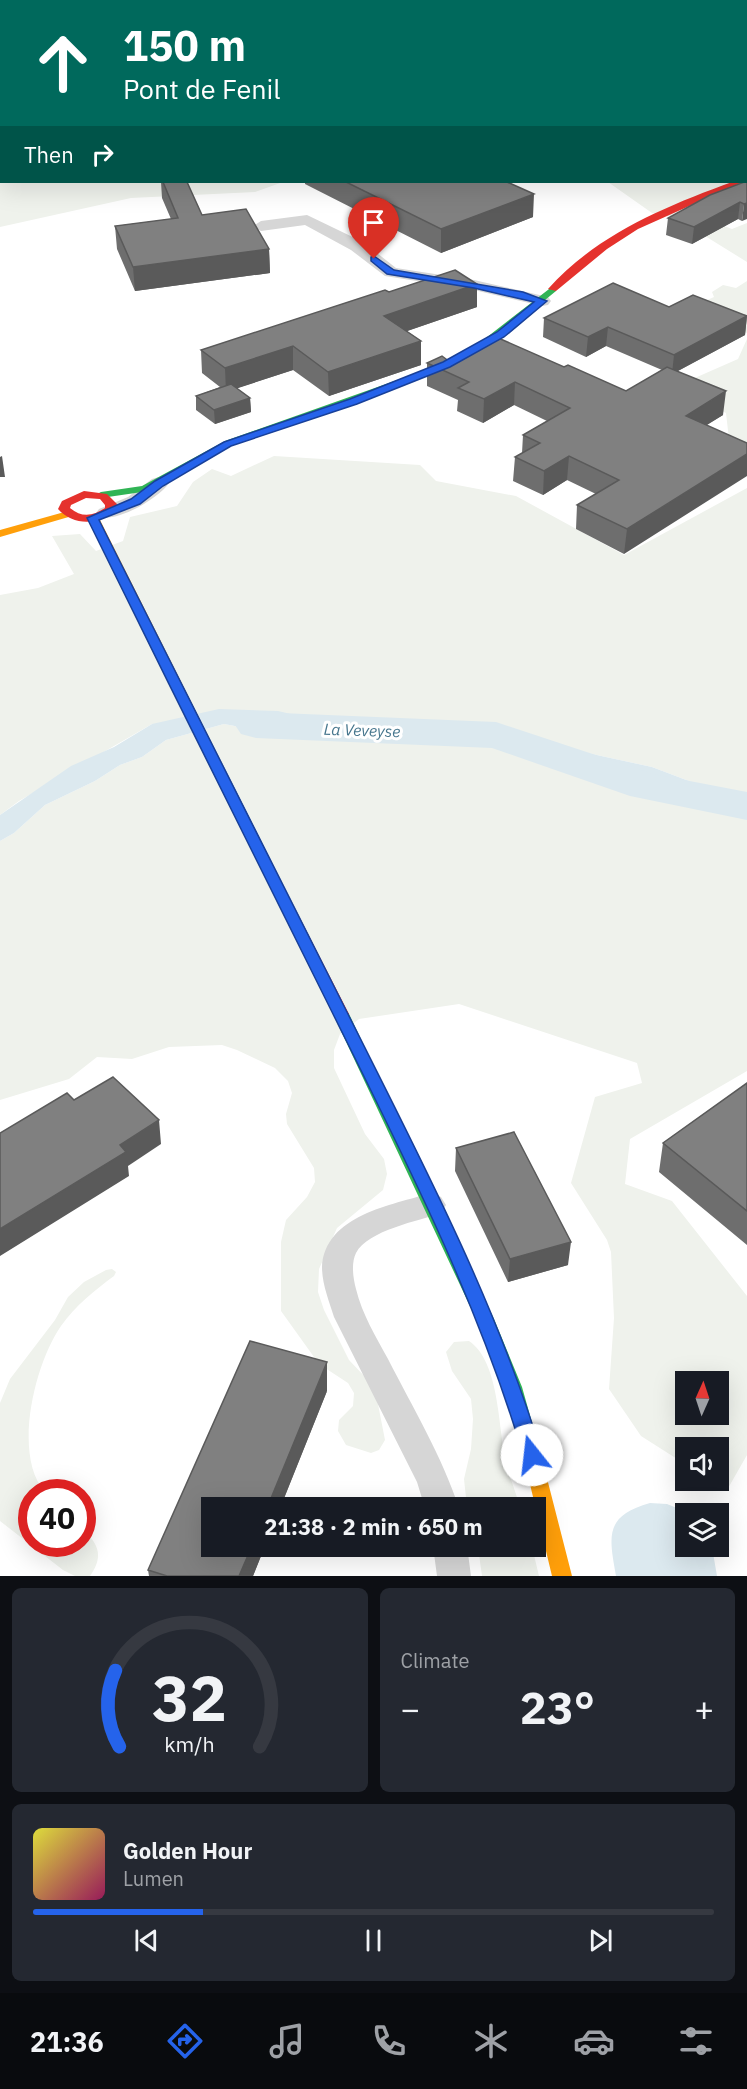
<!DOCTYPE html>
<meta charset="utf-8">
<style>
body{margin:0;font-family:"IBM Plex Sans",sans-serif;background:#242831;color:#f1f3f6;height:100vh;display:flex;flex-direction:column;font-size:22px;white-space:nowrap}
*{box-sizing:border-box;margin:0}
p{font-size:20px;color:#9ea1a6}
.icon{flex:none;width:33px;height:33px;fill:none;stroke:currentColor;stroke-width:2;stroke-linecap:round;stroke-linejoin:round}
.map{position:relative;height:1576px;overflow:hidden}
.drawer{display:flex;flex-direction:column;gap:12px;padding:12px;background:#0d0f14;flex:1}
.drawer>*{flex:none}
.banner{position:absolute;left:0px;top:0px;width:747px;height:183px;box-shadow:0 6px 24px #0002;background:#00695c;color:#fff;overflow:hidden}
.needle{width:39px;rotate:3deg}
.fabs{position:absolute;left:675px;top:1371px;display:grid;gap:12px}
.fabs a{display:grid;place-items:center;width:54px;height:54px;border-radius:0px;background:#171b24;box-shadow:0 6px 24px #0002;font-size:30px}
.speed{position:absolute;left:18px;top:1479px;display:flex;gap:12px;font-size:30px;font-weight:700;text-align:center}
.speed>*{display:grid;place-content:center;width:78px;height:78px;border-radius:50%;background:#171b24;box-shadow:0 6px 24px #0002;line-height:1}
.speed .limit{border:9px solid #d22;background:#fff;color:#111}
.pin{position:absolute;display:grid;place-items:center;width:51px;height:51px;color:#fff;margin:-62px -26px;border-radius:50% 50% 50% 0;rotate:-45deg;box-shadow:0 0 6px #0007}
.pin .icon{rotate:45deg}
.me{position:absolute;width:66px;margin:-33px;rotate:344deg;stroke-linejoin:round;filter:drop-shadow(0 0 4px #0008)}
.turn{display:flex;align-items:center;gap:21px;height:126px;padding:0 24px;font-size:27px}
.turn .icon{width:78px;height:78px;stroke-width:2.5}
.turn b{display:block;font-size:42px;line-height:51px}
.then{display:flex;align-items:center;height:57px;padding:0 24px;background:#0003;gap:12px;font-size:22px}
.big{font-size:45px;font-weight:700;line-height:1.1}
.drawer .widget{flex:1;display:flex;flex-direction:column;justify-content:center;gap:9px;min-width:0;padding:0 21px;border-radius:9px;background:#242831}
.drawer .dial{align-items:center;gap:0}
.dial svg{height:156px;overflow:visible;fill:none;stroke:#363941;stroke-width:7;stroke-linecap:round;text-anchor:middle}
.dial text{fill:#f1f3f6;stroke:none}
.song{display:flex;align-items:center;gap:18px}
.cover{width:72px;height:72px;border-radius:9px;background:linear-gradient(135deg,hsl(60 70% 55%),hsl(330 70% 35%))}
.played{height:6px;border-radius:3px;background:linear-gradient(90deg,#2563eb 25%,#363941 25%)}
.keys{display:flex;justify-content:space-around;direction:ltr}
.heat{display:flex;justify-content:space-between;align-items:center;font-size:33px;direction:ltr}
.drawer .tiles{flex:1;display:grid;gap:12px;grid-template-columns:1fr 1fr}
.widget:last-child{grid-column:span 2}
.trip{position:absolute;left:201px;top:1497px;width:345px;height:60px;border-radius:0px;background:#171b24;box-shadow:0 6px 24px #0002;font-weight:700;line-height:60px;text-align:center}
.tabs{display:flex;height:96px;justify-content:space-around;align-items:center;background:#090b0e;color:#9ea1a6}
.tabs .icon{width:42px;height:42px}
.tabs .on{color:#2563eb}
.tabs b{font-size:27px;color:#f1f3f6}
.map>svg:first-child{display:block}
.green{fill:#eff2ec;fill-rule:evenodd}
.water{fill:#dce9ef}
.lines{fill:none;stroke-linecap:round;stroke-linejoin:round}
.river{fill:#dce9ef;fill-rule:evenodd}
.street{fill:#d6d6d6;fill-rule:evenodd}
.fast{fill:#30b455;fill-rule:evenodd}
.slow{fill:#ff9f0a;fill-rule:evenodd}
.jam{fill:#e5322d;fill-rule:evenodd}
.wall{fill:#6e6e6e}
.shaded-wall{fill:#5a5a5a}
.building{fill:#808080;stroke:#5a5a5a;stroke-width:1.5}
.route{fill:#2563eb;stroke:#184099;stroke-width:1.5}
.labels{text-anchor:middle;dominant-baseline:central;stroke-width:6;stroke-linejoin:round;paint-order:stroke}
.water-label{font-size:16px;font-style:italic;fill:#46768d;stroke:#fff}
</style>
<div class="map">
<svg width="747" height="1576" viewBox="0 0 747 1576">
<rect width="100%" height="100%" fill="#fff"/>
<path class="green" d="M0,0H747V47L746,2H2V182H283L255,192L131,198L0,227Z
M746,76L747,190L691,213L732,229L747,223V262L676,218L652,213L608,182H746Z
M747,281V333L687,309L714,297L712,292L723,285L736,288Z
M747,339V463L731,457L726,413L672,388L738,359Z
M274,456L420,465L436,481L516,496L624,555L747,488V797L710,789L652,767L509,736L574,775L747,806V1071L630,1139L625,1184L672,1201L747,1296V1455L727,1490L712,1481L718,1480V1448H686L685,1464L641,1436L609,1389L614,1318L611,1252L607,1240L571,1183L595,1097L642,1083L637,1063L459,1004L359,1019L340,1034L334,1050V1068L365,1134L384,1159L387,1174L383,1190L337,1228L319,1269L318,1292L324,1310L349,1360L368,1380L377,1399L385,1440L379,1450L371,1453L346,1445L338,1431L339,1420L353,1406L354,1393L348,1383L319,1364L281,1311V1242L286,1220L307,1197L315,1182L314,1168L287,1124L286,1114L292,1093L288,1081L275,1068L237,1050L222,1045L169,1047L132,1059L97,1057L69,1079L0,1100V841L14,833L45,805L95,781L120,765L142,757L166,740L224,724L277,734L314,730L315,720L152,724L19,801L0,815V595L38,588L74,574L52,536L80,534L96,551L123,541L130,517L177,506L193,482L212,469L231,476ZM686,1382H718V1414H686Z
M112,1269L116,1272L114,1276C95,1290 75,1306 61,1326C35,1363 12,1455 45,1492H32V1544H82L83,1530C100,1545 103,1557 90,1576H75L63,1570L0,1521V1403L10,1379L55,1320L68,1297L84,1282L106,1270Z
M469,1341C500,1362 498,1428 506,1463C510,1478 516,1493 520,1507H467L464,1479L471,1449L473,1419L471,1399L452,1371L446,1352L454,1342Z
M478,1547H532L539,1576H482Z"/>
<path class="water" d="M219,709L278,711L316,720L314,730L277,734L224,724L166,740L142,757L120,765L95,781L45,805L14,833L0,841V815L71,766L114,747L152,724Z
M509,736L652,767L710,789L747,797V806L574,775L523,756L503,742Z
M650,1503L667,1504L689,1513L686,1514V1546L712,1547L717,1576H616C609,1536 604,1516 650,1503Z"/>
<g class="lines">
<path class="river" d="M256,712L496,722L653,774L747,792V820L630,796L492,748L256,738L241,734L235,725L241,716Z"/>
<path class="street" d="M718,0H738L717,2Z
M746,21H747V29H746Z
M307,215L363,242L396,268L474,280L548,297L551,301L548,305L542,306L474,290L385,276L351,250L305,225L261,231L253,226L261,221Z
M159,477L166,479L169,483C158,499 118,522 99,517L96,513L99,509L128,497L152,479Z
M431,1193L441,1197L446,1205L441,1213C419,1221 368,1230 356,1253C351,1263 353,1278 356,1289C362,1314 376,1337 388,1359C413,1408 442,1456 459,1508H425L417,1482L334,1317C329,1301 322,1284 322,1267C325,1215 392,1205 431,1193Z
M433,1546H467L471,1576H437Z"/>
<path class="fast" d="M553,286L556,287V291L490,345L442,371L233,445L149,491L101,498L95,495L101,492L142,486L225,441L434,367L482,341Z
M341,1008L346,1010L349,1014L494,1319L522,1387L540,1451L538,1457L531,1459L524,1457L522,1451L504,1387L476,1319L333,1014L336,1010Z"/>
<path class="slow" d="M68,511L74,514L72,516L0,537V530Z
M93,515L99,518L281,881L279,884H269L267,881L87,518Z
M531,1443L538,1445L540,1451L572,1576H552L522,1451L524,1445Z"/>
<path class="jam" d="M732,182H743L638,229L607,249L556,291L548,289C596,235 666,206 732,182Z
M84,491L107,494L117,504L116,509C100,526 73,526 58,509L62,501ZM86,498L100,499L105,505V508C93,516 82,518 70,508L71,505Z
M274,876L281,881L349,1014L346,1018H336L333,1014L267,881Z"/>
</g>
<path class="wall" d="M747,181L742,221L738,219L692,244L666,235L668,218Z
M161,182H187L202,215L269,249L270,273L135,291L117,249L115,226L171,219L162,198Z
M305,182H507L533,217L441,253L305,184Z
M477,284V307L407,331L421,341V365L329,396L293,370L237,388L250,398L251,412L215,424L196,410V396L220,387L202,373L201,350L389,292Z
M669,307L747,315L745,335L678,371L723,415L706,425L624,554L576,529L577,505L596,494L567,480L543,495L513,481L515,457L522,453L523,435L547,421L514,405L483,423L457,411L458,400L427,386V363L450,362L564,367L626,391L662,370L606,346L586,357L543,337L544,318Z
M747,1083V1245L659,1172L663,1143Z
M456,1148L568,1265L508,1282L455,1171Z
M327,1391L253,1576H149L148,1570Z"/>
<path class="shaded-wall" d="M534,194L533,217L441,253V229Z
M740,202L738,219L692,244L694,227Z
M747,203V219L742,221L744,204Z
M269,249L270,273L135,291L133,267Z
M477,284V307L384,339V316Z
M747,316L745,335L672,374L674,355Z
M608,327L606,346L586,357L588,337Z
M421,341V365L329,396L328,372Z
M293,346V370L226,392L225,368Z
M515,382L514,405L483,423L484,399Z
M726,391L723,415L683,440L686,416Z
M250,398L251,412L215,424L214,410Z
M747,454V476L624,554L627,529Z
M2,456L5,477H0V457Z
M569,456L567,480L543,495L544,471Z
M159,1120L161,1144L128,1166L129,1176L0,1256V1229L120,1145Z
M571,1242L568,1265L508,1282L510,1259Z
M327,1362V1391L280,1508H267Z
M252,1546H265L253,1576H239Z"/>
<path class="building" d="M747,181V203L744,204L740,202L694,227L668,218L710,195Z
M163,182H187L202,215L246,209L269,249L133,267L115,226L178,218Z
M346,182H507L534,194L441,229Z
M455,270L477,284L384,316L421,341L328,372L293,346L225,368L201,350L385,290L389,292Z
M613,283L669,307L693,295L747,316L674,355L608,327L588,337L544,318Z
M496,337L564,367L568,365L626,391L667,367L726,391L686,416L747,443V454L627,529L577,505L619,480L569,456L544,471L515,457L540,443L523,435L570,408L515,382L484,399L458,388L469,382L427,363L442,356L450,362Z
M231,384L250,398L214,410L196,396Z
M113,1077L159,1120L120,1145L126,1152L0,1229V1133L67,1093L74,1100Z
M747,1083V1211L663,1143Z
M514,1132L571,1242L510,1259L456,1148Z
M250,1341L327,1362L267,1508H212V1546H252L239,1576H167L148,1570Z"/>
<path class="route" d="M374,256L394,270L523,292L547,301L504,337L450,367L357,404L231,446L163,486L140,504L99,520C182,684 265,848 347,1012C419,1156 496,1301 542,1455L539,1461L532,1463L526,1461L523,1455C478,1301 403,1155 332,1012C250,847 168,683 87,518L131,499L155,481L224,442L350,399L443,362L497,332L534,302L474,288L387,274L371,261V257Z"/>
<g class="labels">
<g class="water-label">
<text transform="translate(362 730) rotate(2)">La Veveyse</text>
</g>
</g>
</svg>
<div class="fabs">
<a><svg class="needle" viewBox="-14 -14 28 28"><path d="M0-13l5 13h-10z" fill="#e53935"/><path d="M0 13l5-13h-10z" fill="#9ea1a6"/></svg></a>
<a><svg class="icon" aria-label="sound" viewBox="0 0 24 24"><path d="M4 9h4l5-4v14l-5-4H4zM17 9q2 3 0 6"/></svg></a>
<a><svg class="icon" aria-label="layers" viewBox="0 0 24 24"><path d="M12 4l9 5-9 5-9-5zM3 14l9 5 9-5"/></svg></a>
</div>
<div class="speed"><div class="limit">40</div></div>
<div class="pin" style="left:374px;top:259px;background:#d93025"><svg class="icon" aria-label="arrive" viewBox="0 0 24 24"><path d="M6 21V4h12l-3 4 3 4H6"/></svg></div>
<svg class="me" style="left:532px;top:1455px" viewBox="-20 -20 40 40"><circle r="19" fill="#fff"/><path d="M0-13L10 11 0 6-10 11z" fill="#2563eb"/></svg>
<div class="trip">21:38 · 2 min · 650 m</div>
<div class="banner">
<div class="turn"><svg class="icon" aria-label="ahead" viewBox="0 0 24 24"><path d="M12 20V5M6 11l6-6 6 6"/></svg><div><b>150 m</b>Pont de Fenil</div></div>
<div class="then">Then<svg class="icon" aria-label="right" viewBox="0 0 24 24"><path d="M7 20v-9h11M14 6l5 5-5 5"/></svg></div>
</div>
</div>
<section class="drawer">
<div class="tiles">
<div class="widget dial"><svg viewBox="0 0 100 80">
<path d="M14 69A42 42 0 1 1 86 69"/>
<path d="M14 69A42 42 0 0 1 12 30" stroke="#2563eb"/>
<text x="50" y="56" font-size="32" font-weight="700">32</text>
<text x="50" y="72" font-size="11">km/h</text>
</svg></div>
<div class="widget"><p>Climate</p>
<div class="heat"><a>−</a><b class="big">23°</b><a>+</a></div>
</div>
<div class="widget">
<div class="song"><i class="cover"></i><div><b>Golden Hour</b><p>Lumen</p></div></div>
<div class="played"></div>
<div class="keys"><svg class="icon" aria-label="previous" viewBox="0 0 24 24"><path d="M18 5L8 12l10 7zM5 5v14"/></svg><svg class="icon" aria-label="pause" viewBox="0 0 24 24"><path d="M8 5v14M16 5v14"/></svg><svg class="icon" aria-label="next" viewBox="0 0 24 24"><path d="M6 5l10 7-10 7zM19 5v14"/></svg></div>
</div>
</div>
</section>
<nav class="tabs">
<b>21:36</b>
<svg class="icon on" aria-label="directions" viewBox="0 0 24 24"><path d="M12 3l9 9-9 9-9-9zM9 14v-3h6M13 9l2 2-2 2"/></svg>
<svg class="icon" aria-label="music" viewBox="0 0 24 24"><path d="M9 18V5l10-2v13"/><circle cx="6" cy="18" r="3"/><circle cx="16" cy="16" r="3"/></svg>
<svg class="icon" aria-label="phone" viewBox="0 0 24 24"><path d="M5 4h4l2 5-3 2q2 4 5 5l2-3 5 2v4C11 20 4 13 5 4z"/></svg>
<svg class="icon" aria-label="climate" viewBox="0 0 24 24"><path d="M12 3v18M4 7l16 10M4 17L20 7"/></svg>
<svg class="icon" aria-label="car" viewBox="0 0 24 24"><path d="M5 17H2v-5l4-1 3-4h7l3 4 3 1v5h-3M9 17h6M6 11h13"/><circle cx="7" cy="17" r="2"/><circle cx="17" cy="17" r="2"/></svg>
<svg class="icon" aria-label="filters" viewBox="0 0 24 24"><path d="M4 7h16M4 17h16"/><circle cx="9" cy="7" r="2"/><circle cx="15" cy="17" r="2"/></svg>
</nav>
